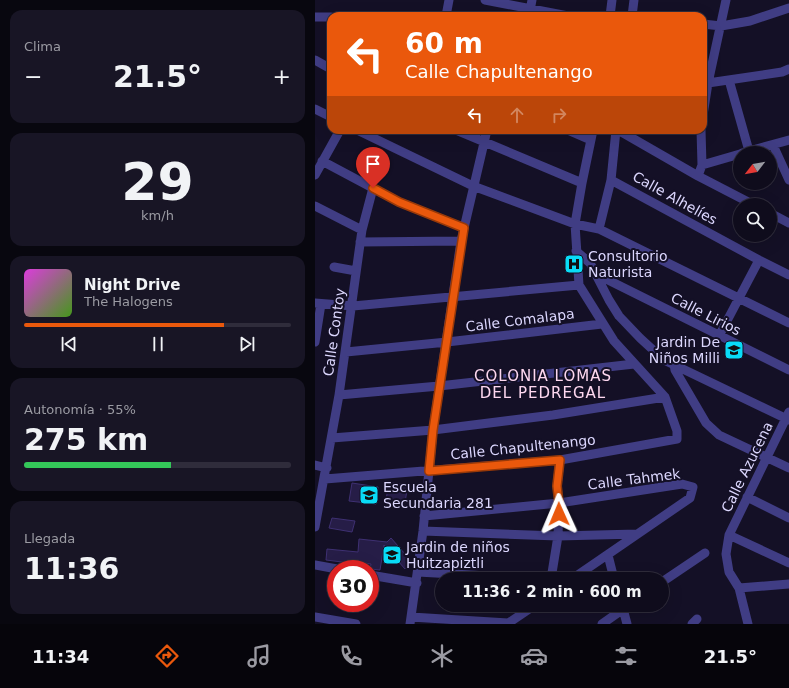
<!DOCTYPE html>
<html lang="es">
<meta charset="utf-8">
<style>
body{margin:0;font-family:"DejaVu Sans",sans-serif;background:#181525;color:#f1f3f6;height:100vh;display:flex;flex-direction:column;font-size:15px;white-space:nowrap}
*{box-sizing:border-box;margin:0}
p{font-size:13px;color:#9b9ba3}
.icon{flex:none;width:22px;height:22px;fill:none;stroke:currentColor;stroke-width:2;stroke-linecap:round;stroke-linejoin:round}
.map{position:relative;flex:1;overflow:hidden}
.drawer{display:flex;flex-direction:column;gap:10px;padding:10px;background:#08070f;width:315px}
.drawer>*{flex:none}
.top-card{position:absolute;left:12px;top:12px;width:380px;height:122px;border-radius:12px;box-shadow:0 4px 16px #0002,0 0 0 1px #2f2c3b;background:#ea580c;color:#fff;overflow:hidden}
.needle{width:26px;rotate:239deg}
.tools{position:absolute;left:418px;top:146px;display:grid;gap:8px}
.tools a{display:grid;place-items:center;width:44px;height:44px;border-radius:50%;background:#0f0c1c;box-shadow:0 4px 16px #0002,0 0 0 1px #2f2c3b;font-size:20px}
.speed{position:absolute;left:12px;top:560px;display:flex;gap:8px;font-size:20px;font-weight:700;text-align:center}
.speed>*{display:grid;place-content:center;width:52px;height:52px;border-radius:50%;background:#0f0c1c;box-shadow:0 4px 16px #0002,0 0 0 1px #2f2c3b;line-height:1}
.speed .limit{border:6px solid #d22;background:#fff;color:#111}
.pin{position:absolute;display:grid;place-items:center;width:34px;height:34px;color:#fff;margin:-41px -17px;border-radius:50% 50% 50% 0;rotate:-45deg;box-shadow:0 0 4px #0007}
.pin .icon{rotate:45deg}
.me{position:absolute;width:44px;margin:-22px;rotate:359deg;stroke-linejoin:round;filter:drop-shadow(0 0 3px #0008)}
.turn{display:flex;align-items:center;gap:14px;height:84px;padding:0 12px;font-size:18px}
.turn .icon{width:52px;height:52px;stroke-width:2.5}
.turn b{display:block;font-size:28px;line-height:34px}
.lanes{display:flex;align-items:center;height:38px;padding:0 12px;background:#0003;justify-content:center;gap:20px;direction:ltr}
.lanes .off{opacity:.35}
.big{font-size:30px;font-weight:800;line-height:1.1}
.drawer .tile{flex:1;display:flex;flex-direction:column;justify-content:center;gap:6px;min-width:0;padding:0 14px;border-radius:12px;background:#181525}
.drawer .dial{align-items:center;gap:0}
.dial b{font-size:52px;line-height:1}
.song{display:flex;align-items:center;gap:12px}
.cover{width:48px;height:48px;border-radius:6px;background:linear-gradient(135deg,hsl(300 70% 55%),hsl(100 70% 35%))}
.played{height:4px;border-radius:2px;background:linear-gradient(90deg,#ea580c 75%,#2f2c3b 75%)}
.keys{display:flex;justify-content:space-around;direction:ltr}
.heat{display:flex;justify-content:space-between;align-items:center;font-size:22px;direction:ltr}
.charge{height:6px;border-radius:3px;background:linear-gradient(90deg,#34c759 55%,#2f2c3b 0)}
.trip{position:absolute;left:120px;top:572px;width:234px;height:40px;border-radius:20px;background:#0f0c1c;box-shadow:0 4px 16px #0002,0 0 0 1px #2f2c3b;font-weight:800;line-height:40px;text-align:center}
.tab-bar{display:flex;height:64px;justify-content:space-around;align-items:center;background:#06050b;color:#9b9ba3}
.tab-bar .icon{width:28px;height:28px}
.tab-bar .selected{color:#ea580c}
.tab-bar b{font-size:18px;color:#f1f3f6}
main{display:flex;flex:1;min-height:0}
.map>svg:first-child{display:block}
.building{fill:#261d47;stroke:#3e3072}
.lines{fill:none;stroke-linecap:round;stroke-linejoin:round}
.minor{stroke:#403d84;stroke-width:9}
.route-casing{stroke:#983908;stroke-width:10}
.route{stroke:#ea580c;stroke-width:7}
.labels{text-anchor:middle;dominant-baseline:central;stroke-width:4;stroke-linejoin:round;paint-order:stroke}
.street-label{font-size:14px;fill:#dcd7fe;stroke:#141026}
.poi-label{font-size:14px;fill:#dcd7fe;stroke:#141026;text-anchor:start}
.neighbourhood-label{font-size:15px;letter-spacing:1px;fill:#fed8f0;stroke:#141026}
</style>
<main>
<section class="drawer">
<div class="tile"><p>Clima</p>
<div class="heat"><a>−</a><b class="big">21.5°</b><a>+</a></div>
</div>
<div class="tile dial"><b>29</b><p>km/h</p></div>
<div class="tile">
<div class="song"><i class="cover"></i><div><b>Night Drive</b><p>The Halogens</p></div></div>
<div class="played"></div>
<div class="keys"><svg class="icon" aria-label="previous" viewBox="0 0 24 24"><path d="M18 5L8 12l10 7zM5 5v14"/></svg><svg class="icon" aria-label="pause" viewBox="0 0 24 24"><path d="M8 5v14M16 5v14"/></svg><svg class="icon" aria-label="next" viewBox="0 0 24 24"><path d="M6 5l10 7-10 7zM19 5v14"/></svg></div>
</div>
<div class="tile"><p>Autonomía · 55%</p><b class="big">275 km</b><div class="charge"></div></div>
<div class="tile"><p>Llegada</p><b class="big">11:36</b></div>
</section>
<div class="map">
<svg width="474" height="624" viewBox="0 0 474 624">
<rect width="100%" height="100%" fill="#141026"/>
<path class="building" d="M74,482L93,485L90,502L71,500Z
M37,483L63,487L61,504L34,501Z
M17,518L40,521L37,532L14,528Z
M76,538L97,562L90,569L69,545L65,570L55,569L56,564L35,561V563L11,560L12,549L43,552L44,539L72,542Z"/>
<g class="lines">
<path class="minor" d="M170,0L253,16
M131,16L134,0
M214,16L217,0
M295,16L297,0
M317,16L319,0
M0,17H16
M388,24L406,26L435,21L474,8
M0,60L16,69
M414,80L434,151
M393,83L467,72L474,69
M0,109L16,117
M388,115L393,83L411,0
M42,130L158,186L260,224L284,229L474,323
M141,130L267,183
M253,130L276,140
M303,130L383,176L439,205
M458,145L474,180
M427,153L474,140
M7,161L84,202L149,228
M387,165L425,154
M0,175L25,130
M383,176L387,165L386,130
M296,180L444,260L474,275
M0,206L47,230
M455,213L474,223
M284,229L296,180L301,130
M45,242L146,241
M261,251L275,263L294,300L304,316L325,338L349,360L474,420
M19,267L41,271
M281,274L474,370
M0,303L38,306L264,285
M404,336L444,260
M0,342L6,304
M31,352L132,342L287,324
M359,364L360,370L391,423L404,435L474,468
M24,395L124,386L319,364
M17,438L118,430L238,415L350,397
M0,465L12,468
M10,479L245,460L362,439V431L350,397L299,341L264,285L260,224L267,183L278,130
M432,497L474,518
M109,516L244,503L367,484L378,487L375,498L257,579
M0,527L24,395L47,230L58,188
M108,531L243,536L322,534
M414,535L474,563
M293,555L299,579
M0,565L22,569
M103,572L225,579
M55,575L102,583
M236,579L243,536L244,503L242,486L245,460
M347,582L390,553
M424,588L474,584
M307,605L312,624
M0,617L41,624
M96,617L193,623
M95,624L108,531L118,430L146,241L172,130
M192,624L220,605
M287,624L314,605
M377,624L382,619
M433,624L424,588L414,572L411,554L414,535L474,412"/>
</g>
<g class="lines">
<g class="route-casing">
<path id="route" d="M58,188L84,202L149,228L118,430L114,471L245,460L242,486L244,503V514"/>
</g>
<use href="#route" class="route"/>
</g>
<defs>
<g id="hospital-square" transform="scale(1)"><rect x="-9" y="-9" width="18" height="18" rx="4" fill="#09dcf7" stroke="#141026"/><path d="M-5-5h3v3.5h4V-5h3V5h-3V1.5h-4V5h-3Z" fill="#111"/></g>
<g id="school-square" transform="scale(1)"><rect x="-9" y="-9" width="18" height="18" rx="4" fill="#09dcf7" stroke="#141026"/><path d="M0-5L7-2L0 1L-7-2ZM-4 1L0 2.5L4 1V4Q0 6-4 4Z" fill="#111"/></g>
</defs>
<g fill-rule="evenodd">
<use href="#hospital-square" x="259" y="264"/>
<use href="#school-square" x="419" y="350"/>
<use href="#school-square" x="54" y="495"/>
<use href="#school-square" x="77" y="555"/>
</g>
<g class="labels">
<g class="street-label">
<text transform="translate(360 198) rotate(29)">Calle Alhelíes</text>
<text transform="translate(391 314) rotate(27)">Calle Lirios</text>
<text transform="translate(205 320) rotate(-7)">Calle Comalapa</text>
<text transform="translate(19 332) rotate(-82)">Calle Contoy</text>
<text transform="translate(208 447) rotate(-6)">Calle Chapultenango</text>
<text transform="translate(432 467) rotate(-64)">Calle Azucena</text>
<text transform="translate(319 479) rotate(-7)">Calle Tahmek</text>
</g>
<g class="poi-label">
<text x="273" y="256">Consultorio<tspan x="273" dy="16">Naturista</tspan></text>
<text x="405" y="342" text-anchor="end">Jardin De<tspan x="405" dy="16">Niños Milli</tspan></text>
<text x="68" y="487">Escuela<tspan x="68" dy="16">Secundaria 281</tspan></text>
<text x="91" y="547">Jardin de niños<tspan x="91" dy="16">Huitzapiztli</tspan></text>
</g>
<g class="neighbourhood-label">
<text x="228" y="376">COLONIA LOMAS<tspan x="228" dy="17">DEL PEDREGAL</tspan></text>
</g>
</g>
</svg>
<div class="tools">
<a><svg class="needle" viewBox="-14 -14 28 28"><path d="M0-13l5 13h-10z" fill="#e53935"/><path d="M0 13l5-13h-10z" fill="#9b9ba3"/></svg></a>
<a><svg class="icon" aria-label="search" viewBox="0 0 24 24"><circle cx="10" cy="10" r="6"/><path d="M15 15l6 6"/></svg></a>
</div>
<div class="speed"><div class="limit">30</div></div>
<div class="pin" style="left:58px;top:188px;background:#d93025"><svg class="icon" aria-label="arrive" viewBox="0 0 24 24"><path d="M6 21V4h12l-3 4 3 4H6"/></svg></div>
<svg class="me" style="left:244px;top:514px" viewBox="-20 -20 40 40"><path d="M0-17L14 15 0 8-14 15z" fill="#ea580c" stroke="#fff" stroke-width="4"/></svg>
<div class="trip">11:36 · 2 min · 600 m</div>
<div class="top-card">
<div class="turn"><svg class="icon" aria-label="left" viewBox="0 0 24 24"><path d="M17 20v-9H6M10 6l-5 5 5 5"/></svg><div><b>60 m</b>Calle Chapultenango</div></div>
<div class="lanes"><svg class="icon" aria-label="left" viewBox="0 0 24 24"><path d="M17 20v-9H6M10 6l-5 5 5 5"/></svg><svg class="icon off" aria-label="ahead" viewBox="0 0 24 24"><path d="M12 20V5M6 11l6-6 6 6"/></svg><svg class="icon off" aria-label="right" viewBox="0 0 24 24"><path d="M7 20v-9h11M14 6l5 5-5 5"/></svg></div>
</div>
</div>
</main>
<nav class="tab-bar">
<b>11:34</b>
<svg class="icon selected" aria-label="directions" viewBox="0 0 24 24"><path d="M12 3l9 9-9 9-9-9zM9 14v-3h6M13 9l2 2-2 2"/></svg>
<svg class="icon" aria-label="music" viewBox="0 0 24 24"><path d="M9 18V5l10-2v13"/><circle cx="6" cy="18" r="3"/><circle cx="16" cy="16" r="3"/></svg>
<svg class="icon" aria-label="phone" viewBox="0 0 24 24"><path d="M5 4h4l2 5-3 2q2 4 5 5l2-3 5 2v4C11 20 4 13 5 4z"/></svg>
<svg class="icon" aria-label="climate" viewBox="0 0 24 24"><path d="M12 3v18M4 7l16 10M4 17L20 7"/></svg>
<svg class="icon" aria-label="car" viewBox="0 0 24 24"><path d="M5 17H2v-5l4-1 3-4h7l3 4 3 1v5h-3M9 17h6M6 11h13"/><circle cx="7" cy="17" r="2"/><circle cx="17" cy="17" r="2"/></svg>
<svg class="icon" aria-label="filters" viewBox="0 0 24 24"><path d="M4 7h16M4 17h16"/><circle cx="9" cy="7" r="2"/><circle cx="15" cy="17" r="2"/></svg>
<b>21.5°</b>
</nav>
